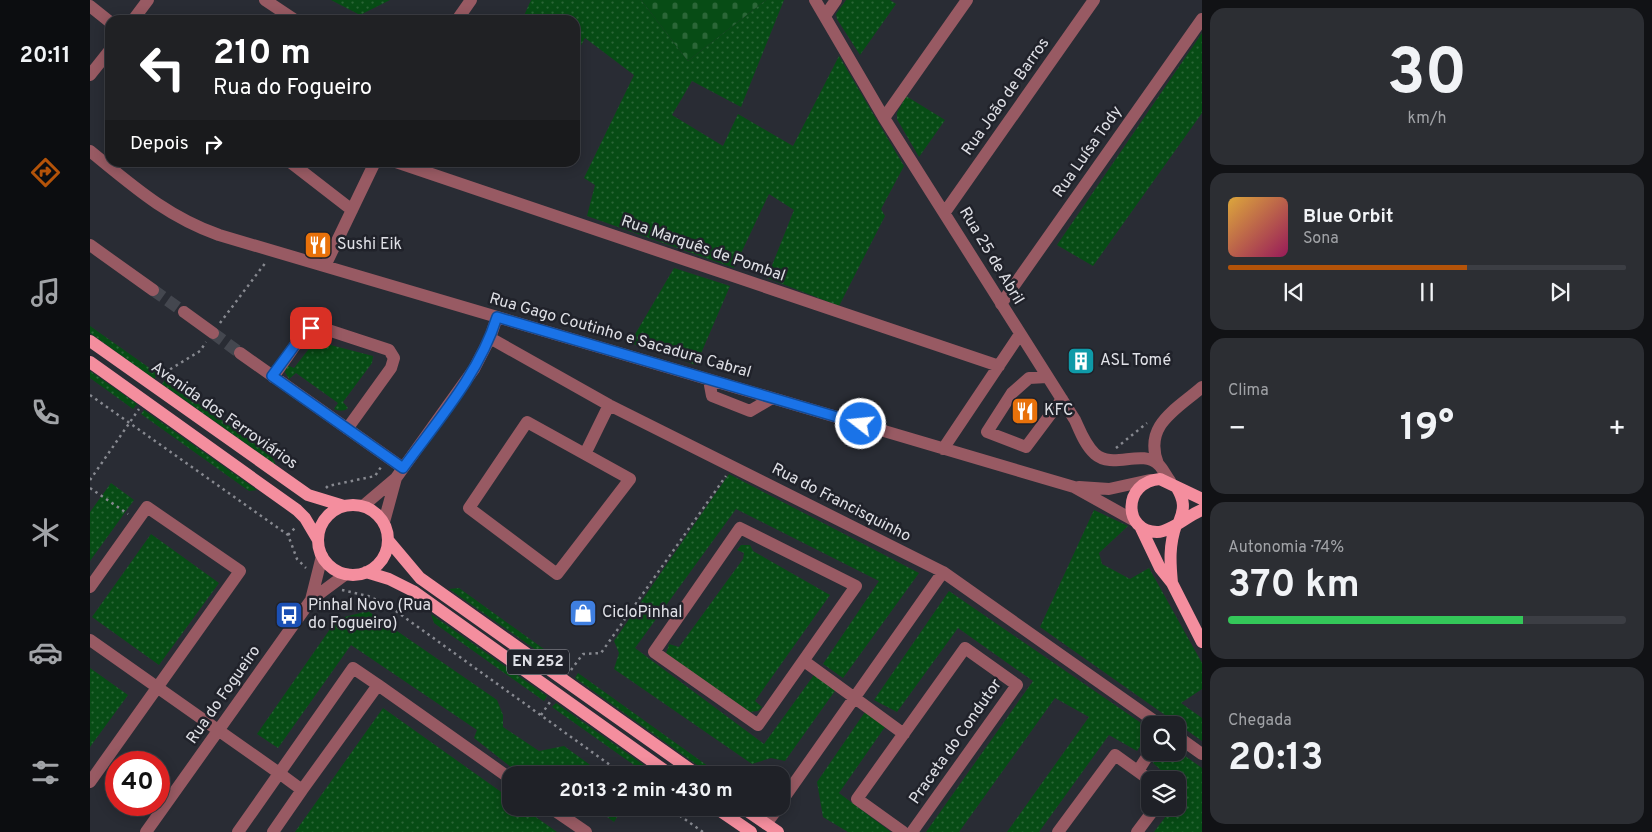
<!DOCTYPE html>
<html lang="pt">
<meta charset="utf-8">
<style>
body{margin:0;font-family:Overpass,sans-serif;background:#2c2e33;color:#f1f3f6;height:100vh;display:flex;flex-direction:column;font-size:19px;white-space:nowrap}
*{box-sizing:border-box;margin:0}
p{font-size:16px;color:#a1a3a7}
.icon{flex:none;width:28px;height:28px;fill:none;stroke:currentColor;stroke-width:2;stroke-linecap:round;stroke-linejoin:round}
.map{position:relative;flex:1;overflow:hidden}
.panel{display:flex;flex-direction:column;gap:8px;padding:8px;background:#111215;width:450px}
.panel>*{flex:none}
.top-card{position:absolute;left:15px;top:15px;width:475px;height:152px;border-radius:15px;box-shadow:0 2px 12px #0003,0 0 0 1px #3c3e44;background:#202124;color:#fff;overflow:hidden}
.buttons{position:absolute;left:1051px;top:716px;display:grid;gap:10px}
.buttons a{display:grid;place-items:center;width:45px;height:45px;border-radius:10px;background:#1f2127;box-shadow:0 2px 12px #0003,0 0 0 1px #3c3e44;font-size:25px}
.speed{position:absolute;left:15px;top:751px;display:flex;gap:10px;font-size:25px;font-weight:700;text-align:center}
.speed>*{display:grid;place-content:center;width:65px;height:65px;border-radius:50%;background:#1f2127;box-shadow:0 2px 12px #0003,0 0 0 1px #3c3e44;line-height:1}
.speed .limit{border:8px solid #d22;background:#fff;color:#111}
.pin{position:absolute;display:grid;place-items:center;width:42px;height:42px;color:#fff;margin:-21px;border-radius:10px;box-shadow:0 2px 8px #0006}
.me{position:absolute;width:55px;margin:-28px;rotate:286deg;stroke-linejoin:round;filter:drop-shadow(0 0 4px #0008)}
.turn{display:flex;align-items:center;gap:18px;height:105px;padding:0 25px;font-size:22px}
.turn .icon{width:65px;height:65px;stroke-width:2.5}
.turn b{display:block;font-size:35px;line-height:42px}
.then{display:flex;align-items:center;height:48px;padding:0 25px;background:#0003;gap:10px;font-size:19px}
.big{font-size:38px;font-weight:700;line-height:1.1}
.panel .card{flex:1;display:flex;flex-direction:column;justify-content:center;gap:8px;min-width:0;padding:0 18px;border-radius:15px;background:#2c2e33}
.panel .dial{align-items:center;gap:0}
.dial b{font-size:65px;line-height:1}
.song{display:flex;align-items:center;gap:15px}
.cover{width:60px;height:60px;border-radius:8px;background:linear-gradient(135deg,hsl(40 70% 55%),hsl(330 70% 35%))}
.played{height:5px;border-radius:2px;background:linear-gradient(90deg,#b45309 60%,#3c3e44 60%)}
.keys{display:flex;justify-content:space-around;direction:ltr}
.heat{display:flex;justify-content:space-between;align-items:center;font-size:28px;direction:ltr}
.charge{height:8px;border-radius:4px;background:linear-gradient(90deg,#34c759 74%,#3c3e44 0)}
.trip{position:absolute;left:412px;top:766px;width:288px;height:50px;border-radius:15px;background:#1f2127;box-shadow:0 2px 12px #0003,0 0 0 1px #3c3e44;font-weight:700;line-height:50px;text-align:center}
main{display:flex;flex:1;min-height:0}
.dock{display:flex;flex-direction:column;width:90px;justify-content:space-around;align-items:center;background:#0c0d10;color:#a1a3a7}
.dock .icon{width:35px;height:35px}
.dock .active{color:#b45309}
.dock b{font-size:22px;color:#f1f3f6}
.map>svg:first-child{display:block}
.green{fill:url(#green-dots)}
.cemetery{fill:url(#cemetery-stones)}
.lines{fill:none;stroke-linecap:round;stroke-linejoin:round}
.minor-tunnel{stroke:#44474f;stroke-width:12;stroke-dasharray:12 6;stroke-linecap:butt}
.path{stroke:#878990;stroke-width:2.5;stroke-dasharray:2.5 4;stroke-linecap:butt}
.minor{stroke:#985a63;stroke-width:12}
.major{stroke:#f48e9e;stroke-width:12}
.route-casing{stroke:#114b97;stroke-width:12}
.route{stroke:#1a73e8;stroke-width:9}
.labels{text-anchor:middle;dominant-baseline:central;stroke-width:5;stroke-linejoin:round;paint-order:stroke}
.shield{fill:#20222a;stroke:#a6a7ae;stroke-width:1}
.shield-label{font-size:15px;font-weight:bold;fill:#dfe0e6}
.street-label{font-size:16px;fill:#dfe0e6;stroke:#20222a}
.poi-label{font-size:16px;fill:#dfe0e6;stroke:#20222a;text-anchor:start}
</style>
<main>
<nav class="dock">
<b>20:11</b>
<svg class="icon active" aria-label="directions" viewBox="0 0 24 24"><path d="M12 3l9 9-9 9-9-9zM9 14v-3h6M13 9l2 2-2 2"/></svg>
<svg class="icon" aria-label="music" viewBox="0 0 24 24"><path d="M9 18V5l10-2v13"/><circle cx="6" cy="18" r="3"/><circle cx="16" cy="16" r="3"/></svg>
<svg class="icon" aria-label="phone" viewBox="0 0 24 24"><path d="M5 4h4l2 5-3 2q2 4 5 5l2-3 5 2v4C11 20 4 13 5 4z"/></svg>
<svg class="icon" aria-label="climate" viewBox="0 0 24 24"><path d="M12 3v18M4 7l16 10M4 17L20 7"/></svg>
<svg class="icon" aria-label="car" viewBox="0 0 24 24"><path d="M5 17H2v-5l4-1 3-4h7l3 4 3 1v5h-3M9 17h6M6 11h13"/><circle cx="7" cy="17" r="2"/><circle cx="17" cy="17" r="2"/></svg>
<svg class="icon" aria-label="filters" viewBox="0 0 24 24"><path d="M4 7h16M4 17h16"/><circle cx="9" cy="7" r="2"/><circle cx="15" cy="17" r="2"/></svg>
</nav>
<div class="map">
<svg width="1112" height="832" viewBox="0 0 1112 832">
<defs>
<pattern id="green-dots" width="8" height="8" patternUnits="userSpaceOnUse" patternTransform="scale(1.25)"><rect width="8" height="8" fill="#074c15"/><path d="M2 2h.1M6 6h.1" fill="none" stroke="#2b6637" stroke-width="1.8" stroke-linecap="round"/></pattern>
<pattern id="cemetery-stones" width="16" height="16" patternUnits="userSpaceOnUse" patternTransform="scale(1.25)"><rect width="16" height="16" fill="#074c15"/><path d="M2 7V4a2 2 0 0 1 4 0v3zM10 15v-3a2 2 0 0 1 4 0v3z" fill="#2b6637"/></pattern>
</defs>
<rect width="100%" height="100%" fill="#292c34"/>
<path class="green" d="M241,0H300L270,15Z
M441,0H551L598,61L676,0H694L651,107L602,81L582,115L633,146L648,114L703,146L749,56L814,166L791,209L795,216L749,306L677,278L704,210L679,194L644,268L497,216L505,185L494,178L544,75L495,38L485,57V20H432Z
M756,0H800L806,4L770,55L747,19L746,14Z
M1112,33V113L1003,266L967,245Z
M816,96L855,120L829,157L807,119V113Z
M584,268L640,286L606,365L540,343Z
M0,326L68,374L64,379L0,333Z
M225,341L283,356L282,363L253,402L258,408C254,412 249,411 244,409L248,403L206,373L199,379L195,372L197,365L204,368Z
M0,371L47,404L43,409L0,378Z
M75,380L181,455L186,465L72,384Z
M54,410L167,490L159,491L51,414Z
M639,474L829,573L753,678L733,664L789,581L646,509L545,648L674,744L724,675L747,688L695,761L681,758L662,764L524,669L529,653L524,641Z
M21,483L44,500L0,561V512Z
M1004,510L1038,526L1009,553L1012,564L1040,579L1059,568L1112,663V689L1091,703L1112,718V741L950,627Z
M61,534L129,583L69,665L2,617Z
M651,545H660L663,551L740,595L665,701L672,707L668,711L660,712L576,654L579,644L589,647L653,559L654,553L647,550Z
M369,588L479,667L476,671L359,589Z
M859,591L1057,727L1060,732L1047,751L1019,735L949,832H917L999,717L965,698L869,832H836L943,681L868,628L807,712L784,700Z
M278,611L407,700L413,715V727L449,751L474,746L514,775H431L384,738L387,730L261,645L188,748L167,734L247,619Z
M341,614L457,696L454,701L344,623Z
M0,668L38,695L0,747Z
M488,673L629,774L630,775H621L485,678Z
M466,703L568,775H558L462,707Z
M293,708L421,799V808H433L467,832H205Z
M775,712L797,724L749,793L801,832H758L733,817L727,782Z
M1088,751L1112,768V832H1064L1082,808H1088V800L1094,791L1088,785V780H1082L1063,763L1066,753L1088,752Z
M505,808H533L524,822Z"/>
<path class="cemetery" d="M551,0H676L598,61Z"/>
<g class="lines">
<path class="minor-tunnel" d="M63,290L94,312
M123,333L150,353"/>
<path class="path" d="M130,323L176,262
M71,378L74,373L110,351L116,342
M0,395L198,535L207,559L216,568
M1026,448L1057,423
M0,480L49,409
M0,488L38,514
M236,488L238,486L285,476L291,467
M198,535L207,526
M252,590L278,596L296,604L534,775
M481,670L493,654L511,653L636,476
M451,715L460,702
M579,808L613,832"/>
<path class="minor" d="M175,0L205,20
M725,0L794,118L985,420C990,431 995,445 1005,454C1023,470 1052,448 1069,465C1073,469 1076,476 1080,481
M0,6L20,22
M735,16L746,0
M43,20L58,0
M367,20L381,0
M0,75L20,50
M794,118L877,0
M0,151C43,186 76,216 129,235L984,487L1045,521
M200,162L262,210
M306,162L909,366
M855,212L1004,0
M0,245L63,290
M235,266L285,162
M911,304L1112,19
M94,312L123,333
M400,338L519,405L853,572L1070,725
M150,353L313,468
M183,377L213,334L221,328H232L299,350L304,358L301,368L257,429
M957,377L939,378L922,393L897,432L936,447L972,399
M619,380L622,396L660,411L682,398
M437,422L540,479L467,574L379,508Z
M853,449L930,334
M495,454L519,405
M1068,464C1053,425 1086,410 1112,387
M989,487L1019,489L1060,480
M273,506L306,478L384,369L400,338L407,317
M294,522L306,478
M650,528L766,586L668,725L564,652Z
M0,587L57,507L150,571L0,782
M221,600L232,556
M0,640L189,773L212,790L288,685L263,668L148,832
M714,661L814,734
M288,685L421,779
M1088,737L1112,754
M1048,771L1060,752
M691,802L853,572
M461,808L496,832
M676,824L688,808
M56,832L221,600L256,574
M183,832L212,790
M813,832L767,799L875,648L927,685L822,832
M968,832L1025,755L1060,780
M1047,832L1065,808"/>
<path class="major" d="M0,341L218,495L254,506
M0,362L207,510L215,518L228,540
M1087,488C1094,500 1095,508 1089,522
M1112,499L1070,479C1032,482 1033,532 1067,532C1081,532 1098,515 1112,510
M228 540a35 35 0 1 1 70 0a35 35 0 1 1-70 0Z
M1050,526L1070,568L1082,583L1112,642
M298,540L330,578L608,775
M276,572L299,579L323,591L581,775
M1082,583C1080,562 1079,545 1086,525
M626,808L661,832
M653,808L688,832"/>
</g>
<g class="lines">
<g class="route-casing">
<path id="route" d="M221,328L213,334L182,376L313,468C348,420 389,374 407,317L771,424"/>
</g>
<use href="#route" class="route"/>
</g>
<defs>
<g id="restaurant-square" transform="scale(1.4375)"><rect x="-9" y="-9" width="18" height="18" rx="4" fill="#e8710a" stroke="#20222a"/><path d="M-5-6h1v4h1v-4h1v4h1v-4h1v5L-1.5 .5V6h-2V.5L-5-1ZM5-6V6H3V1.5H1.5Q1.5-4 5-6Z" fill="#fff"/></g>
<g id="building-square" transform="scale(1.4375)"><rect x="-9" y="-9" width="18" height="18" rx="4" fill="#0f9aa8" stroke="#20222a"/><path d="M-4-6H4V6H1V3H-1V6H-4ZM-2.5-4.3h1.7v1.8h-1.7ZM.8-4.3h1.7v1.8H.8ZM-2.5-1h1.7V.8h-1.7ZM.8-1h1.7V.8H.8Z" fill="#fff"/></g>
<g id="shop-square" transform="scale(1.4375)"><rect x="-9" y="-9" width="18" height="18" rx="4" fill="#3f7fe0" stroke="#20222a"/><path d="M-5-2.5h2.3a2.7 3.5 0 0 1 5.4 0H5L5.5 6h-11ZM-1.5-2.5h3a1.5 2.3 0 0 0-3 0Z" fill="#fff"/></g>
<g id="bus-square" transform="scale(1.4375)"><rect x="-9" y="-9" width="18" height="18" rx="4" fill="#1a4fb4" stroke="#20222a"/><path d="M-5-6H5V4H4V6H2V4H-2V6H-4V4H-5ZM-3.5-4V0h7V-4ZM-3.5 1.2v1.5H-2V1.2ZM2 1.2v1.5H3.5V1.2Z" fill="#fff"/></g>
</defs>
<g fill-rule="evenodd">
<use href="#restaurant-square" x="228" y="245"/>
<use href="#building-square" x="991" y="361"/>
<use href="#restaurant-square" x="935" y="411"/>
<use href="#shop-square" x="493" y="613"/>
<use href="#bus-square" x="199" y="615"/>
</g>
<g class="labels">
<rect class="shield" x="417" y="649.5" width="62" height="25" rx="4"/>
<g class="shield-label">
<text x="448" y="662">EN 252</text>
</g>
<g class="street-label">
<text transform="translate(916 97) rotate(-55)">Rua João de Barros</text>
<text transform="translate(998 152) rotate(-55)">Rua Luísa Tody</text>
<text transform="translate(613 249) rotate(19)">Rua Marquês de Pombal</text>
<text transform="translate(901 256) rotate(59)">Rua 25 de Abril</text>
<text transform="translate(530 336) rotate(16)">Rua Gago Coutinho e Sacadura Cabral</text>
<text transform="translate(134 416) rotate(35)">Avenida dos Ferroviários</text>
<text transform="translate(751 503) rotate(27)">Rua do Francisquinho</text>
<text transform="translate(134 695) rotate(-55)">Rua do Fogueiro</text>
<text transform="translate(866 742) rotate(-55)">Praceta do Condutor</text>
</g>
<g class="poi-label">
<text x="247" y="245">Sushi Eik</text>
<text x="1010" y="361">ASL Tomé</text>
<text x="954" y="411">KFC</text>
<text x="218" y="606">Pinhal Novo (Rua<tspan x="218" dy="18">do Fogueiro)</tspan></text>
<text x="512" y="613">CicloPinhal</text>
</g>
</g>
</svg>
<div class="buttons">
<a><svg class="icon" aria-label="search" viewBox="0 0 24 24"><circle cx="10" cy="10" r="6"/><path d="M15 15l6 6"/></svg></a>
<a><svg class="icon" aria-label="layers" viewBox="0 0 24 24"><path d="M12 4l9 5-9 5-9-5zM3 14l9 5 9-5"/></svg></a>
</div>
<div class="speed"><div class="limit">40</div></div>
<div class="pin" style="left:221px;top:328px;background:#d93025"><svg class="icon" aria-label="arrive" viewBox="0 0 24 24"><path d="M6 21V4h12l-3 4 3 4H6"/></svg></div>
<svg class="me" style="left:771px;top:424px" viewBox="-20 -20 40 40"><circle r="17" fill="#1a73e8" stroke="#fff" stroke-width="3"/><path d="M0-11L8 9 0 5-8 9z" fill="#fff"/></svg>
<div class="trip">20:13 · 2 min · 430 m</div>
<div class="top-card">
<div class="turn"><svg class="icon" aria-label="left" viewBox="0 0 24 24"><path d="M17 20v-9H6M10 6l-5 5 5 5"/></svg><div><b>210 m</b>Rua do Fogueiro</div></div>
<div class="then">Depois<svg class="icon" aria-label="right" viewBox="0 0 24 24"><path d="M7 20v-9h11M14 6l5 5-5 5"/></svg></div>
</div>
</div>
<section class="panel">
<div class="card dial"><b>30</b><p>km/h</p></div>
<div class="card">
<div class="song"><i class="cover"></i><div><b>Blue Orbit</b><p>Sona</p></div></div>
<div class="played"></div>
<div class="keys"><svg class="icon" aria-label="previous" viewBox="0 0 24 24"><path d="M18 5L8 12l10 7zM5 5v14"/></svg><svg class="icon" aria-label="pause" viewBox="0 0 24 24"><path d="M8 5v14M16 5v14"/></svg><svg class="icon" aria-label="next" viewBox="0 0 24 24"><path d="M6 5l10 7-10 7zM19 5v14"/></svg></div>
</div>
<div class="card"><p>Clima</p>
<div class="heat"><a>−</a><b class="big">19°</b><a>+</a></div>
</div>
<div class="card"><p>Autonomia · 74%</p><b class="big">370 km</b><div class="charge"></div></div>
<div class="card"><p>Chegada</p><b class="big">20:13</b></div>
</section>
</main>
